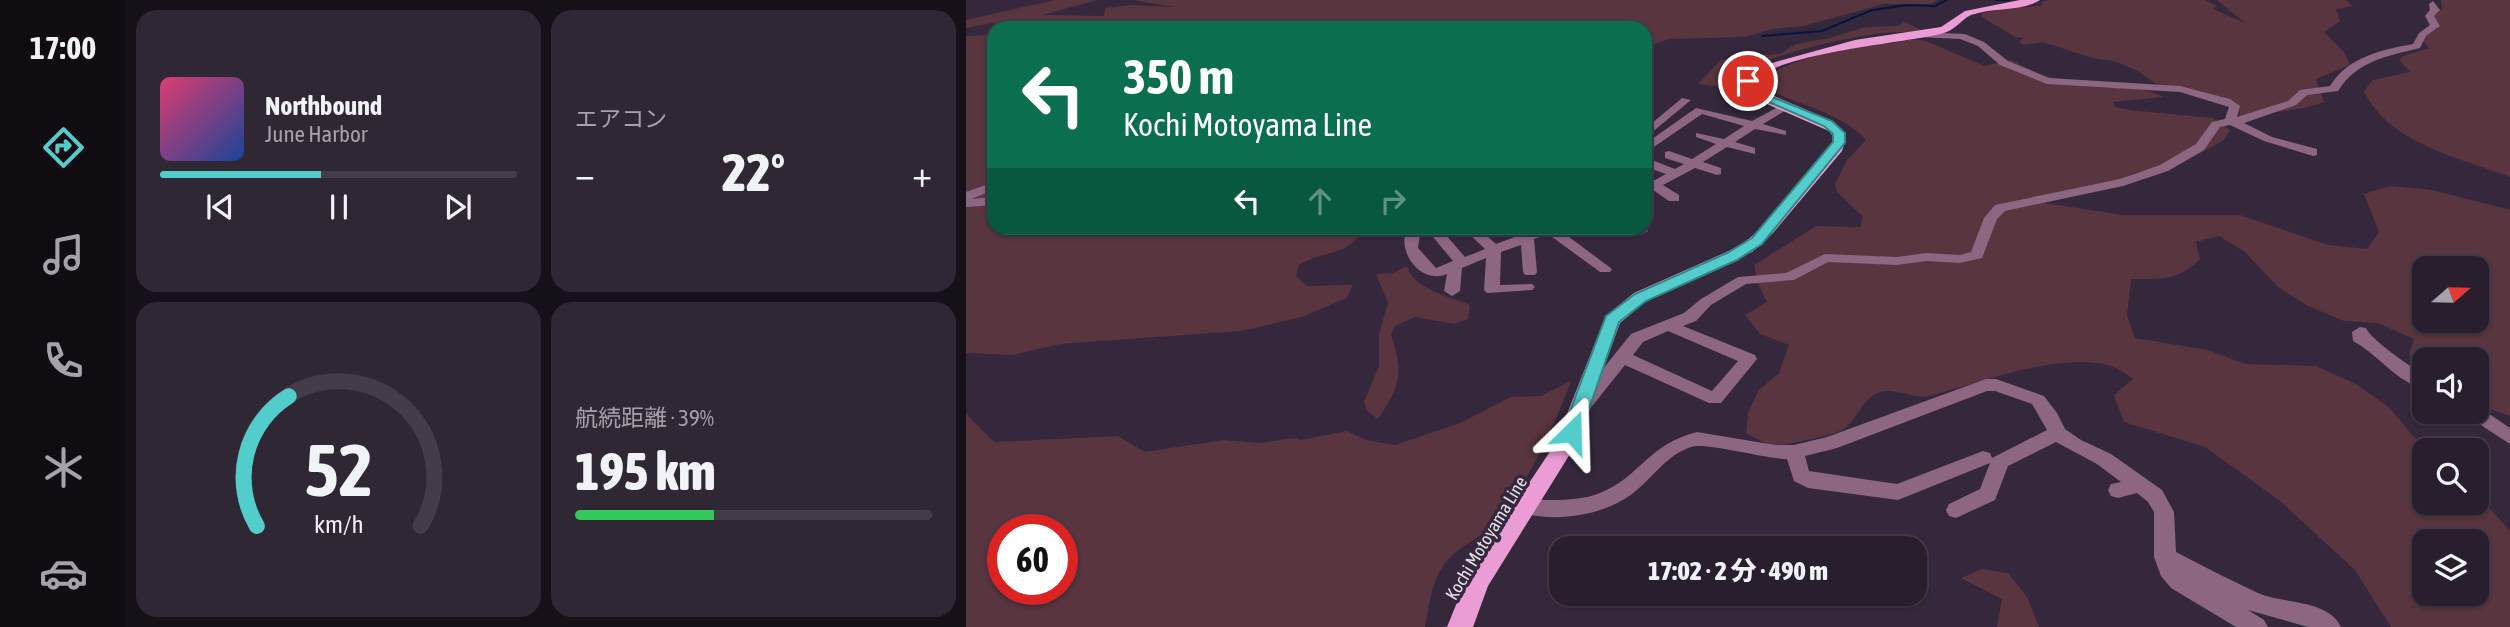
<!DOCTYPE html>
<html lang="ja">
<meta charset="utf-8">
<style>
body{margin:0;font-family:"Asap Condensed","Noto Sans JP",sans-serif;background:#302735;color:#f1f3f6;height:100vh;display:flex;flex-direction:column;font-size:26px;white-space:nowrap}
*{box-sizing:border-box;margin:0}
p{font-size:23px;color:#a5a2aa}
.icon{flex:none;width:38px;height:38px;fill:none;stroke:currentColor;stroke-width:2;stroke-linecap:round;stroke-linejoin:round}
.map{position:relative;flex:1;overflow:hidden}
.sheet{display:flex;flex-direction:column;gap:10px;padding:10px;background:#161019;width:840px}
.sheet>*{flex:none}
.guide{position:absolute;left:21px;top:21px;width:665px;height:214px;border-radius:21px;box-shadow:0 2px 5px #0004,0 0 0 2px #443c49;background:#0b6e4f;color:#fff;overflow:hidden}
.needle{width:46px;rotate:70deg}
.tools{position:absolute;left:1446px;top:256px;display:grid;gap:14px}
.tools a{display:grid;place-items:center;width:77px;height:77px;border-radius:14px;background:#281e2d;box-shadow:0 2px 5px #0004,0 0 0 2px #443c49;font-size:35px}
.speed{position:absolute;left:21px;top:514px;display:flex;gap:14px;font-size:35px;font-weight:700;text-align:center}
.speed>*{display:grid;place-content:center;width:91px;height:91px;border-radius:50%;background:#281e2d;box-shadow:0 2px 5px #0004,0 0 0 2px #443c49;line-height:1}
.speed .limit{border:10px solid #d22;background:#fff;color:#111}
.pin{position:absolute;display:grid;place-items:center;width:60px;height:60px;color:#fff;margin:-30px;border:4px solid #fff;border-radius:50%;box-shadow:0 2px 7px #0007}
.me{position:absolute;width:77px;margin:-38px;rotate:22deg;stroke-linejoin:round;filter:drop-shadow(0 0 5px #0008)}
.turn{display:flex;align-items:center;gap:24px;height:147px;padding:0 21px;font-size:32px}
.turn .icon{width:91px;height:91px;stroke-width:2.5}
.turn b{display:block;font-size:49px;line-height:60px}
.lanes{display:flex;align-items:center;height:66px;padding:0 21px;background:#0003;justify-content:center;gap:35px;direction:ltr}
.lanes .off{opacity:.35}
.big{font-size:52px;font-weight:800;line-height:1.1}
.sheet .tile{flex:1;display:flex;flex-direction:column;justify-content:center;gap:10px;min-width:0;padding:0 24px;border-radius:21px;background:#302735}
.sheet .dial{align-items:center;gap:0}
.dial svg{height:182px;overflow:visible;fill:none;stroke:#443c49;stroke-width:7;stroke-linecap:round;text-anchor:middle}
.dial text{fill:#f1f3f6;stroke:none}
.song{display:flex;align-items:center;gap:21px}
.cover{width:84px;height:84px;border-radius:10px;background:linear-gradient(135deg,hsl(340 70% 55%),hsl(220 70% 35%))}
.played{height:7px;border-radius:4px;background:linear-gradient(90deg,#52cdcc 45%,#443c49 45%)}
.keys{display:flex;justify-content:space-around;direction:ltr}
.heat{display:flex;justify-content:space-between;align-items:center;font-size:38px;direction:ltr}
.charge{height:10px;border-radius:5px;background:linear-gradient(90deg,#34c759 39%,#443c49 0)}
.sheet .tiles{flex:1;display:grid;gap:10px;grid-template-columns:repeat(2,1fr)}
.trip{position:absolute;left:583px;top:536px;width:378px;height:70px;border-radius:21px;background:#281e2d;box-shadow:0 2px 5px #0004,0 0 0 2px #443c49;font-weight:800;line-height:70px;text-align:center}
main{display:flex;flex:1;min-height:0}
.menu{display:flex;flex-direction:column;width:126px;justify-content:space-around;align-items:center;background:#100c12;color:#a5a2aa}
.menu .icon{width:49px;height:49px}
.menu .current{color:#52cdcc}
.menu b{font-size:32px;color:#f1f3f6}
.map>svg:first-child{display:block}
.green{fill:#58353f;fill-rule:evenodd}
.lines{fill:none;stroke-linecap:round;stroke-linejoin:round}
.stream{stroke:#07143d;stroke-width:2}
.minor{fill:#8d6681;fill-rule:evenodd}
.major{fill:#eb9cd5;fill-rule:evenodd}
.route{fill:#52cdcc;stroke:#358585;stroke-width:2}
.labels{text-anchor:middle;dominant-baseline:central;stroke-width:7;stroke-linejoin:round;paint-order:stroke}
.street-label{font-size:18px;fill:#e8e0ed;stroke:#35283c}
</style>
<main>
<nav class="menu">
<b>17:00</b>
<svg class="icon current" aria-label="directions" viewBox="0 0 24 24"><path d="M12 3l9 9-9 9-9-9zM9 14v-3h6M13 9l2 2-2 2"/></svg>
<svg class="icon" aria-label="music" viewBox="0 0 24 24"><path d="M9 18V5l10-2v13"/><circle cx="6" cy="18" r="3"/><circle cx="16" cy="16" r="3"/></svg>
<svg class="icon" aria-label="phone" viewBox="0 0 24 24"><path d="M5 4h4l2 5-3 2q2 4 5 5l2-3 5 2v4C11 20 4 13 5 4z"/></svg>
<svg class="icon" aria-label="climate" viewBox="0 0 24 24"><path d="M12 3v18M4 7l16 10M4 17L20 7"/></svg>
<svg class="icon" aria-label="car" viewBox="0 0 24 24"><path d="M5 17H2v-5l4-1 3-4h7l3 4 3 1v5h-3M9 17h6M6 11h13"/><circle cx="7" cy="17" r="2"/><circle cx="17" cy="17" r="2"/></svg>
</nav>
<section class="sheet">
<div class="tiles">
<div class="tile">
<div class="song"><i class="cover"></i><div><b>Northbound</b><p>June Harbor</p></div></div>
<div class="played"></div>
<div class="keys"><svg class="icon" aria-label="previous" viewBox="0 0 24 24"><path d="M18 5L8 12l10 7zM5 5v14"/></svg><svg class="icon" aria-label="pause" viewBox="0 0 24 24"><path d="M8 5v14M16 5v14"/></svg><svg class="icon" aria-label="next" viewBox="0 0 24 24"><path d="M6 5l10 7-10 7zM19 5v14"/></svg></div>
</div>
<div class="tile"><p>エアコン</p>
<div class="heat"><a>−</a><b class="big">22°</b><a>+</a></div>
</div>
<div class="tile dial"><svg viewBox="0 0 100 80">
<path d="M14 69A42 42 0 1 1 86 69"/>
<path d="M14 69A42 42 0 0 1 28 12" stroke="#52cdcc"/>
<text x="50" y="56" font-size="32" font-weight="700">52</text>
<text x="50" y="72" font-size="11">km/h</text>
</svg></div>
<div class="tile"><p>航続距離 · 39%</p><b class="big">195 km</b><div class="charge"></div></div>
</div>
</section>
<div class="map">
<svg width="1544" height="627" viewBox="0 0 1544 627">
<rect width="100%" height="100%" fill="#35283c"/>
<path class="green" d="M89,0H132L77,15L138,16L139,8L165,5L208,7L167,0H972L964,4H918L838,26L807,29L779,37L703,39L682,46L679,28H319L303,22L312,28H32L37,25L27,23L0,28V20Z
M1085,0H1239L1251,6L1247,9L1279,23L1251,0H1380L1387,6L1370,9L1374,21L1358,32L1378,52L1384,65L1350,79L1358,102C1332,112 1302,111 1274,119L1273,108L1258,97L1190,84L1172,71L1148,61L1126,58L1077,42L1057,45L1053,41L1058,38L1049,37L1016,17V13L1043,8L1075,6L1077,1Z
M1475,0H1544V177C1494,158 1422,143 1398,91L1407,80L1444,72L1433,60L1437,56L1463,48L1453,36L1467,27L1468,16L1476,8Z
M939,22L955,30C942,34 929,31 917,33C883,37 837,48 805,59C771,71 777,92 732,84L754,61L769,56L814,54L830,44L864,38L899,27L932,26Z
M28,35V228H399C379,259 361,248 333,265L330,276L341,286L387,285L381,298L336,317L275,331L94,344L47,355L0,353V36Z
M947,39L960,41L1018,66L1045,60C1074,76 1110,88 1144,88C1162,88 1181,88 1197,97L1147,102L1149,107L1163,110L1247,118L1264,130L1258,140L1218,162L1168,173L1153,181L1079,203L1156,215H1274L1362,245L1401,249L1413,232L1398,194L1424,186L1466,190L1544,210V416L1510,404V359H1458V377L1443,355L1448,339L1412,323L1378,321L1342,306L1312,287L1279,252L1253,236L1230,242L1234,259C1213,281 1194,279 1165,279L1161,316L1169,338L1242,350L1279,364L1350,366L1390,384L1424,408L1446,435L1465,450H1458V502H1510V493L1544,531V627H1425L1389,570L1314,501L1239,447L1158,422L1148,395L1167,379C1123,337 1015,384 962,396C944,400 925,383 906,396C894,404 890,421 878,429C868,436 820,444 806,447L780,433L782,413L793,390L813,373L823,345L794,334L779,315L801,302L792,284L788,265L850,226L894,227L897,217L871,192L869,184L881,160L900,140C874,110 824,104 791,83C816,63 852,55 882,46C903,41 926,46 947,39ZM1458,268H1510V320H1458ZM1458,541H1510V593H1458Z
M441,266C447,289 485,297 504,305L502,319L488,324L449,317L429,326L425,335C438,373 434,387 412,419L401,411L398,402L413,366V334L422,303L410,274L427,273Z
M605,381C587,430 565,475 534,518C519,537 490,546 477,566C465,583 463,607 459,627H0V414L28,442L152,436L179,452L257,440L294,443L328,438L335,440L381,431L400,440L429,445L494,423L545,397L575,396ZM37,530H96V590H37Z
M1016,569L1042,573L1061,597L1073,627H1031L1036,599L995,578Z"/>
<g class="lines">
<path class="stream" d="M1031,0H1043
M796,36L856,31L906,10L941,5L969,6L981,0"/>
<path class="minor" d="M1467,1L1474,10L1468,16L1474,26L1460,36L1454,48C1421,56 1391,61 1372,91L1341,95L1330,105L1278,123L1306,137L1351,149V155L1347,156L1298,141L1264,125L1254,127L1238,150L1202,171L1157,186L1039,211L1031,219L1016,258L994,263L960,261L931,265L862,262L828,280L780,284L745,305L730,321L717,326L789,355L791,359L755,403H743L659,365L623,410H611L608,405L665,334L718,313L735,299L772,277L820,273L859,254L931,257L960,253L994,255L1005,252L1018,218L1029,205L1154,179L1194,165L1230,144L1246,122L1259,119L1263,107L1214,92L1081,84L1034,65L1012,46L994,39L953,37L950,36V32L999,34L1018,42L1042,61L1083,78L1214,86L1264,99L1274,106L1271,117L1322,101L1334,90L1364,86C1382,57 1415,50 1447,44L1453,33L1464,25L1459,16L1464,10L1463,4ZM702,331L772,361L746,391L667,355L677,342Z
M716,98L725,100L679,138V129Z
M816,105L825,107L797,124L820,131V135L789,129L769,142L789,148V154L761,147L737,162L755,168V174L751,175L729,168L697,185L713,195V201H703L687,190L679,193V177L689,180L700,174L680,167V161H688L709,169L718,164L699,158V152L703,151L726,159L750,144L730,137V133L758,139L778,126L736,114L679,153V144L730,108L786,121Z
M28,182V190L5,199L28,197V205L0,207V192Z
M441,228H455L452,248L470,268L487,261L467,237L469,234H479L499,257L519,249L497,228H512L530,244L573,228H591L646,269L644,272H634L582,234L568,239L571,272L569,275H559L557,272L555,245L535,252L534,285L566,284L569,287L566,290L521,293L518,290L520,258L496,268L494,291L486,296L478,291L481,274C455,285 430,252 441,228Z
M663,228H679L682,231L675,235Z
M1394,327L1400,328C1403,338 1446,368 1458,375V389C1429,381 1413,355 1387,341L1386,332Z
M1020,379H1030L1078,396L1091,413L1099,429L1115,440L1145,454L1196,490L1208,512L1210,552C1237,566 1264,580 1292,593C1316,604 1362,599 1375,627H1342L1282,610L1298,620L1302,627H1270L1205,588L1195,576L1188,557V512L1182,502L1171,493L1152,498L1145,496L1142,490L1145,484L1155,482L1131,464L1090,442L1042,466L1029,500L990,518L983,516L980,510L983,504L1014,489L1024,463L932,500L842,488L828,481L821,459C798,459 741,442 725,447C700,455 686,479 666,494C637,516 588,523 553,512L550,506L553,500C563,497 574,500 585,500C602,500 619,499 634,493C674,477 682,444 731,432L809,445H828L861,437ZM1021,391H1029L1066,404L1081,430L1026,458L1024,453L1017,451L931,484L843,471L839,456L871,448Z
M1510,405L1544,428V444L1501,416L1498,411H1510Z"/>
<path class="major" d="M1054,0H1074C1055,12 1026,7 1005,15C996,19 989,30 978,33C944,43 802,53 787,84C814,104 864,112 880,138L876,151L807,233L786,252L680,301L654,323L609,446L522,586L507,627H481L503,573L589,444L640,316L668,293L774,246L797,227L863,150L868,138L863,131L794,101L775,85L781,75L806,63L889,40L975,27L999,11Z"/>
</g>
<path class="route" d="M782,78L796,93L866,121L879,133V143L796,244L771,260L680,301L653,322L615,432L612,436H599L596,432L640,316L669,294L761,253L786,238L867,142V134L858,126L780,92L776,81Z"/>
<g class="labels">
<g class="street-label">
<text transform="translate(520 538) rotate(-59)">Kochi Motoyama Line</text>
</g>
</g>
</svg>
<div class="tools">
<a><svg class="needle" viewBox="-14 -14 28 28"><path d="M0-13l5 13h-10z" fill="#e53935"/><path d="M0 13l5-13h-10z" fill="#a5a2aa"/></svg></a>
<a><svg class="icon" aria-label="sound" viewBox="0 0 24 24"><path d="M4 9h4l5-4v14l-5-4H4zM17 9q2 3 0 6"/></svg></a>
<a><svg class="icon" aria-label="search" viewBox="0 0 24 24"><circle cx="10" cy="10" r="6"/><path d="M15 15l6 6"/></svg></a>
<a><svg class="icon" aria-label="layers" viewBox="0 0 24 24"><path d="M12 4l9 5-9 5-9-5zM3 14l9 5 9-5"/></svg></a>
</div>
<div class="speed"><div class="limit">60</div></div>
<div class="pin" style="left:782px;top:81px;background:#d93025"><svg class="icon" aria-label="arrive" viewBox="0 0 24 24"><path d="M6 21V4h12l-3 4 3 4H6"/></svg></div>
<svg class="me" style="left:606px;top:432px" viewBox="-20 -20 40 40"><path d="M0-17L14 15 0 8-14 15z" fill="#52cdcc" stroke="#fff" stroke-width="4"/></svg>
<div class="trip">17:02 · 2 分 · 490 m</div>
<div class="guide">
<div class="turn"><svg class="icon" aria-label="left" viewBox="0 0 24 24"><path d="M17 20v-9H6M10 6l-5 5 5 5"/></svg><div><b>350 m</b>Kochi Motoyama Line</div></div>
<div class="lanes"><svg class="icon" aria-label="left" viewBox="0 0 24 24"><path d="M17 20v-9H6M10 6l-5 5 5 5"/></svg><svg class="icon off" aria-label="ahead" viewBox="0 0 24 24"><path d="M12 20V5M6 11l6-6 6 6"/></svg><svg class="icon off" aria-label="right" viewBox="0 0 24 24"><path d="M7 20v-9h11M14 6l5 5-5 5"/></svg></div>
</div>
</div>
</main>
